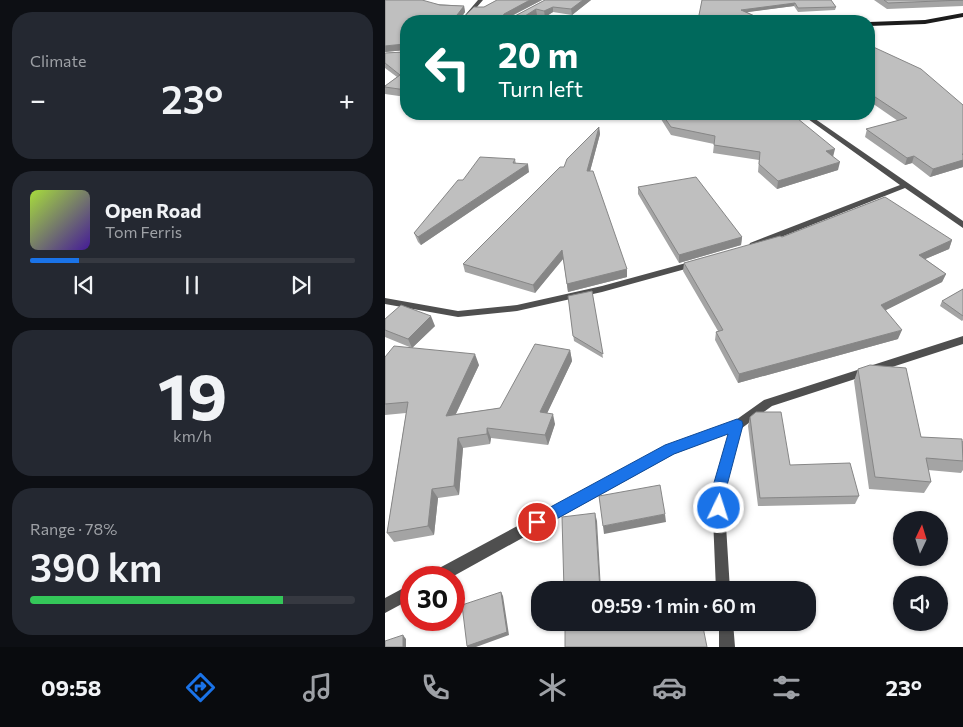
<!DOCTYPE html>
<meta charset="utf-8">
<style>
body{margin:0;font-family:Commissioner,sans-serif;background:#242831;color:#f1f3f6;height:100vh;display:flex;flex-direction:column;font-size:19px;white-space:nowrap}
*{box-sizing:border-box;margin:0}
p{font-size:16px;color:#9ea1a6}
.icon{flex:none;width:28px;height:28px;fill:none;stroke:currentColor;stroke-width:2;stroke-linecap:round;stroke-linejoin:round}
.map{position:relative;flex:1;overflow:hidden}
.sheet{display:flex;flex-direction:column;gap:12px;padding:12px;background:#0d0f14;width:385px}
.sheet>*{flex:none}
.hud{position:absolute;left:15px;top:15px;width:475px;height:105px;border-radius:20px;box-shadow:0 1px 4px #0004;background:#00695c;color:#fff;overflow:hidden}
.needle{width:32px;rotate:4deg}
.buttons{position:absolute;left:508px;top:511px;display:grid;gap:10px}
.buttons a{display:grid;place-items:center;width:55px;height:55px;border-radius:50%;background:#171b24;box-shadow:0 1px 4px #0004;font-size:25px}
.speed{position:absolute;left:15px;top:566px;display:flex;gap:10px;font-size:25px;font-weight:700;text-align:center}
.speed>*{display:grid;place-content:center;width:65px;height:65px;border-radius:50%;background:#171b24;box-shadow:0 1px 4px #0004;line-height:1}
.speed .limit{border:8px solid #d22;background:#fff;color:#111}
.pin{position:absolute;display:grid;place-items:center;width:42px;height:42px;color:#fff;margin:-21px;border:2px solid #fff;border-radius:50%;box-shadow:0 1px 5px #0007}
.me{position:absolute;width:55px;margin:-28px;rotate:4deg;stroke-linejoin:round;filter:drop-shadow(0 0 4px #0008)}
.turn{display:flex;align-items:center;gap:18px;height:105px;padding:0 15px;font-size:22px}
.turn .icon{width:65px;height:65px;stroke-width:2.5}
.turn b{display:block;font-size:35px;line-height:42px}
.big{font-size:38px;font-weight:600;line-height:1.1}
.sheet .card{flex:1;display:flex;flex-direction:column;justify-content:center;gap:8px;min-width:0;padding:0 18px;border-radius:20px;background:#242831}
.sheet .dial{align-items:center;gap:0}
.dial b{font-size:65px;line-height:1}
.song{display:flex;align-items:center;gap:15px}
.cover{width:60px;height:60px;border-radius:8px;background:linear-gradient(135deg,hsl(80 70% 55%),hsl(260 70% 35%))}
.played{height:5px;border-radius:2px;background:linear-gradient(90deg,#1a73e8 15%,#363941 15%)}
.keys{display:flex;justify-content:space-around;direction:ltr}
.heat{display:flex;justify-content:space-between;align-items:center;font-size:28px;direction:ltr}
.charge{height:8px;border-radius:4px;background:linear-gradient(90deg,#34c759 78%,#363941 0)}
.trip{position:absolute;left:146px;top:581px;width:285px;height:50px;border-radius:20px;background:#171b24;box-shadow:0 1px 4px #0004;font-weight:600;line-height:50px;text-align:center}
.menu{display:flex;height:80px;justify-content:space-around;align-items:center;background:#090b0e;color:#9ea1a6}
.menu .icon{width:35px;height:35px}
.menu .active{color:#1a73e8}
.menu b{font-size:22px;color:#f1f3f6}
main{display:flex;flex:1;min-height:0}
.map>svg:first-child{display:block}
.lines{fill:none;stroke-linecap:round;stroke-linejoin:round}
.minor{fill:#4f4f4f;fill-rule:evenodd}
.secondary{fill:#1c1c1c;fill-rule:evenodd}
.wall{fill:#a4a4a4}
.shaded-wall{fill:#868686}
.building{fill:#bfbfbf;stroke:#868686}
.route{fill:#1a73e8;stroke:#114b97}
</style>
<main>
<section class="sheet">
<div class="card"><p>Climate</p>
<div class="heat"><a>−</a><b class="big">23°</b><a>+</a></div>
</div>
<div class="card">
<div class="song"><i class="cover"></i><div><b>Open Road</b><p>Tom Ferris</p></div></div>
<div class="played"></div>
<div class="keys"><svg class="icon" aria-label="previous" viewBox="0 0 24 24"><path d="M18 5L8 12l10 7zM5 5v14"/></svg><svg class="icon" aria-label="pause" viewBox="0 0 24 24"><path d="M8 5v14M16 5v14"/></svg><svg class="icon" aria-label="next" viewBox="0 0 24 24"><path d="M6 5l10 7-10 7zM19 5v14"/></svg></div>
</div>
<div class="card dial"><b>19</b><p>km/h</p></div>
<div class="card"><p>Range · 78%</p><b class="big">390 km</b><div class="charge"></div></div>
</section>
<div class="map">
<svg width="578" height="647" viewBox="0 0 578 647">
<rect width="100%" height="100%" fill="#fff"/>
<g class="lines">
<path class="minor" d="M93,0H98L80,21H75Z
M416,114H423L578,221V228L520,188L371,247H365L364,245L365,243L515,185Z
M312,260L317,263L315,265L217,292L132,311L73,317L0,304V298L73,311L132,305L217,286Z
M578,336V344L387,406L357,428L339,493L345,590H331L327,493L344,433L289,454L65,578H43L45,573L281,446L348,422L379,400Z
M26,584V599L0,613V598Z
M334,622H348L350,647H334Z"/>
<path class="secondary" d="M578,13V17L540,24L484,26V22L540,20Z"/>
</g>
<path class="wall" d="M0,0L79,6L80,12L77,17H79L99,7L112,0H157L125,17H128L160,0H206L187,15L168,12L160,17L152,15L142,21H21V97L0,94V86L12,77L0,68V53L19,52L20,50L0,52Z
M317,0H446L451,7L450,10L413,12L409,6L362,12L374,18V21H313Z
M489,0H578V6L502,9Z
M484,46L578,105V167L545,177L527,163L520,165L480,137L482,129L513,121L484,101Z
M273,114H407L448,157L453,170L392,189L373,172L374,160L328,153L329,144L286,135L274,116Z
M214,127L215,134L205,171L242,277L183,292L178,258L150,293L80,272L78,264L179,167Z
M130,159L131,164L144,172L36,245L33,242L29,233L78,180Z
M253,187L357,237L356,245L294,263L253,194Z
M397,237L567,240L564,249L540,259L561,274L557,282L501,310L513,339L353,383L330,340L331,332L333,331L298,271L299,263Z
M578,289V320L577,321L555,306L557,301Z
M207,291L218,358L189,341L183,296Z
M0,319L50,326L27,348L0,337Z
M185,350L187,361L162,413L170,424L163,445L106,438L105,444L78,448L74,495L53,498L49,535L9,542L2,533L21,413L0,415V357L94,365L71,414L115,408Z
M473,369L536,437L578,441V470L576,473L543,470L546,482L539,493L484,489L469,381Z
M365,417L405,465L474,496L470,504L373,506L363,426Z"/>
<path class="shaded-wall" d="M145,0H157L120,19L118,16L119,14Z
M198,0H206L187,15L186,9Z
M410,3L409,6L356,13V10Z
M79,6L80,12L73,21L72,15Z
M168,7V12L160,17L159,11Z
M151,9L152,15L142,21H132Z
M19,44L21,50L0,52V46Z
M214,127L215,134L203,179L202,171Z
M450,149L448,157L441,151Z
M577,154H578V167L545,177L548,169Z
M529,156L527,163L520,165L522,158Z
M455,162L453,170L392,189L393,181Z
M143,164L144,172L36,245L33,237Z
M357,237L356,245L294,263V255Z
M567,240L564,249L531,263L534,255Z
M177,250L179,258L150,293L148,285Z
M242,269V277L183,292L182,284Z
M561,274L557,282L493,314L496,305Z
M46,316L50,326L27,348L23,339Z
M517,330L513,339L353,383L354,374Z
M185,350L187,361L158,422L155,412Z
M90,354L94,365L65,426L61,416Z
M168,414L170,424L163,445L160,435Z
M102,428L106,438L105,444L102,434Z
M73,438L78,448L74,495L69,486Z
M47,489L53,498L49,535L43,526Z
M210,513L212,521L216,590H215Z
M280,514L281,522L219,534L218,526Z
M116,592L118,596L124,635L91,647H82V646Z
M18,635L21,639V647H18Z"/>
<path class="building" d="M0,0H37L55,5L79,6L72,15L79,17L89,7H99L112,0H145L119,14L118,16L128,17L160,0H198L186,9L168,7L159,11L151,9L132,21H21V90L0,87V86L15,75L0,63V53L19,52L21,46L19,44L0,46Z
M317,0H446L451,7L413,8L410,3L356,10L374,18L313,20Z
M499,0H578L503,3Z
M484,45L536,69L578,105V154H577L578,155V160L548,169L529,156L522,158L481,129L522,118L484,93Z
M277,114H407L450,149L441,151L455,162L393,181L374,164L375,152L329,145L330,136L286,127Z
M214,127L202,171H208L242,269L182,284L177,250L148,285L78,264L175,167H179L182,159Z
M95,157L130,159L128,163L143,164L33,237L29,233L73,180H78Z
M311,177L357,237L294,255L253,187Z
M500,197L567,240L534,255L561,274L496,305L517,330L354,374L331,332L338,330L299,263L395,236L397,237Z
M578,289V316L557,301Z
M207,291L218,354L188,336L183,296Z
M16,305L46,316L23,339L0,330V319Z
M150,344L185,350L155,412L168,414L160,435L102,428V434L73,438L69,486L47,489L43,526L2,533L23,402L0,404V357L9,346L90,354L61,416L115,408Z
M485,365L521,368L536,437L577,439L578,461L541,458L546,482L490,477L473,369Z
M371,412H396L405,465L465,463L474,496L375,498L365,417Z
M275,485L280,514L218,526L214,496Z
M210,513L215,590H179L177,517Z
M116,592L122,632L82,646L77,605Z
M180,622H217L218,627L246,622H317L322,647H180Z
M18,635V647H0V641Z"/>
<path class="route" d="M352,419L357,421L358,425L340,493L341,508L339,513L334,515L329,513L326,493L343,434L289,454L157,527L152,529L147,527L144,522L147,517L280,445Z"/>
</svg>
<div class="buttons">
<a><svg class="needle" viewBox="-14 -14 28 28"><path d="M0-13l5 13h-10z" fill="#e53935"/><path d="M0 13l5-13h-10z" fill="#9ea1a6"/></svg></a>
<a><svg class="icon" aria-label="sound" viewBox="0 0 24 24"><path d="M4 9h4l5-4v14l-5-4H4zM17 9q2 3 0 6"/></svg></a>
</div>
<div class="speed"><div class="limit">30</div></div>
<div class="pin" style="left:152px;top:522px;background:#d93025"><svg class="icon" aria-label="arrive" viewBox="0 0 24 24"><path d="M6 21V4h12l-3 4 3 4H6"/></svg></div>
<svg class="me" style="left:334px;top:508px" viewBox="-20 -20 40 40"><circle r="17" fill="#1a73e8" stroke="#fff" stroke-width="3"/><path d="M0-11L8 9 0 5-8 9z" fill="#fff"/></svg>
<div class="trip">09:59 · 1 min · 60 m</div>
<div class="hud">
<div class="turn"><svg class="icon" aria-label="left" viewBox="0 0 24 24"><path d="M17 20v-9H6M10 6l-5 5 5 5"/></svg><div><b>20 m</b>Turn left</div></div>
</div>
</div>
</main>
<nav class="menu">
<b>09:58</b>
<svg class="icon active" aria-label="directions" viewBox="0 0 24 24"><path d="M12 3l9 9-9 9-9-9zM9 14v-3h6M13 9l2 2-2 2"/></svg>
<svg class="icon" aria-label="music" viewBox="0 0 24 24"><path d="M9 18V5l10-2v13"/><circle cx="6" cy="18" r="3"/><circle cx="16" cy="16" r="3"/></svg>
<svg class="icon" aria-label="phone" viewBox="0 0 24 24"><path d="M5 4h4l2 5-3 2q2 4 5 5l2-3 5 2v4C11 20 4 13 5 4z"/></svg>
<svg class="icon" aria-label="climate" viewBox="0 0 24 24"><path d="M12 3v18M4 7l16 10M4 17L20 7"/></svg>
<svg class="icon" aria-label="car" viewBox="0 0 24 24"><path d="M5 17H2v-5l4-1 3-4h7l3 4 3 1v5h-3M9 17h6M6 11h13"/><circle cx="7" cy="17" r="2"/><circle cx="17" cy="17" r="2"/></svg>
<svg class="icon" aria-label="filters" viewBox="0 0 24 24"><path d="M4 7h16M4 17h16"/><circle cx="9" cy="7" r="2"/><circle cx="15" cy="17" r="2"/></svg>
<b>23°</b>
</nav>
